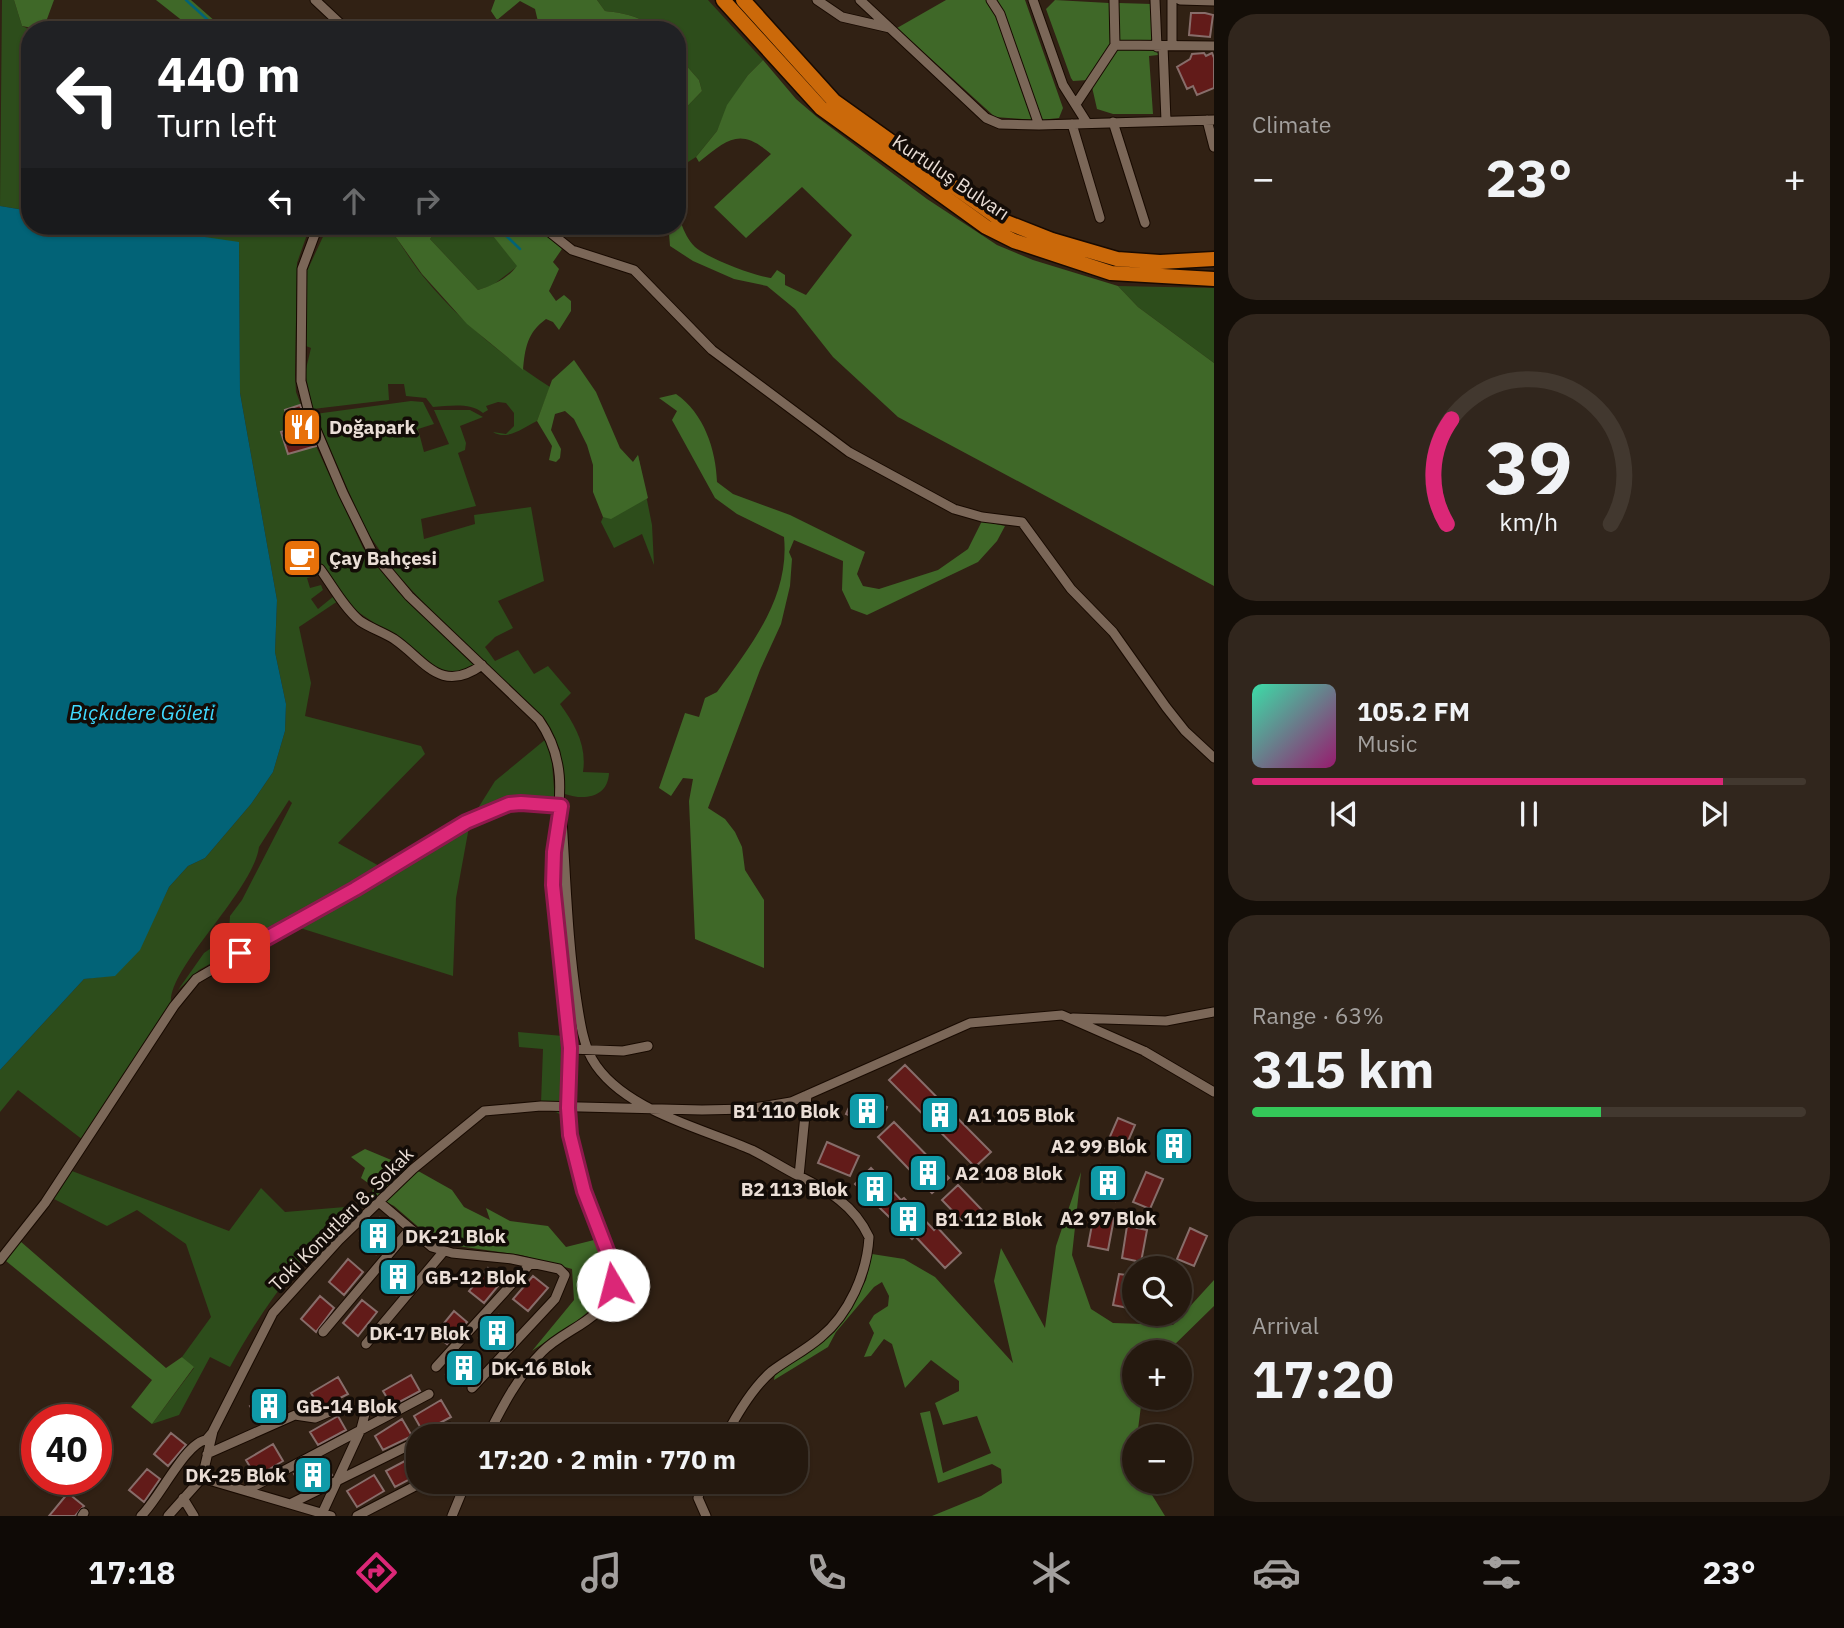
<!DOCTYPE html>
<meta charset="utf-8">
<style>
body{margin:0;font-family:"IBM Plex Sans",sans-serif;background:#31261d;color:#f1f3f6;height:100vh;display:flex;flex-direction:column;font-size:26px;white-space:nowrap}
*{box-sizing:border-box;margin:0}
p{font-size:23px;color:#a3a09e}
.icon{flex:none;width:38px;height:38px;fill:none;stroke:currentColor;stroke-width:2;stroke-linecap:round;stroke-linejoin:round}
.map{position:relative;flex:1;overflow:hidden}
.panel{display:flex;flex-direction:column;gap:14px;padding:14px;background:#140e08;width:630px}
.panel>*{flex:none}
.hud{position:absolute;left:21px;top:21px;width:665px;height:214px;border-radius:28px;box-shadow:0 2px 5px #0004,0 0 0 2px #42382f;background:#202124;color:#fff;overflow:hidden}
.buttons{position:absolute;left:1122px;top:1256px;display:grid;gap:14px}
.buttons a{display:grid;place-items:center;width:70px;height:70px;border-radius:50%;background:#25190f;box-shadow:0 2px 5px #0004,0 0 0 2px #42382f;font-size:35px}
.speed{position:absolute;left:21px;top:1404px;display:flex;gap:14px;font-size:35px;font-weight:700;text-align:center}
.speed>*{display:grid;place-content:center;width:91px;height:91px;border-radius:50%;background:#25190f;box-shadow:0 2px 5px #0004,0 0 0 2px #42382f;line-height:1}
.speed .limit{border:10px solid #d22;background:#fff;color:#111}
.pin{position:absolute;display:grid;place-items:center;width:60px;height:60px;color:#fff;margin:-30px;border-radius:14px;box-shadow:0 4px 10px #0006}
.me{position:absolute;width:77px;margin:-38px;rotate:352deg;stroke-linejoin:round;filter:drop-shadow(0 0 5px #0008)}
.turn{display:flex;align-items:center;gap:24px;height:147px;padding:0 21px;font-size:32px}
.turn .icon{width:91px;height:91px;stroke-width:2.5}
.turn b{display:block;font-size:49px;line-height:60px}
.lanes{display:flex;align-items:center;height:66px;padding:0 21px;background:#0003;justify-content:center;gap:35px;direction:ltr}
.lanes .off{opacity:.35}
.big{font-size:52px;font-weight:700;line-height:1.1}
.panel .widget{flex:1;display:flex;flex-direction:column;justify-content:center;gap:10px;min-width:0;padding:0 24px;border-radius:28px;background:#31261d}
.panel .dial{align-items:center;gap:0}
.dial svg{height:182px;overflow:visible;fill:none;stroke:#42382f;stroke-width:7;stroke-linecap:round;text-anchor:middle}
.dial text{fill:#f1f3f6;stroke:none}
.song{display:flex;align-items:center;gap:21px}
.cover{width:84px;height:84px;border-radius:10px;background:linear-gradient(135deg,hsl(160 70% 55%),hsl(320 70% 35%))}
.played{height:7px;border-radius:4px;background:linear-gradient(90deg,#db2777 85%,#42382f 85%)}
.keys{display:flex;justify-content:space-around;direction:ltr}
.heat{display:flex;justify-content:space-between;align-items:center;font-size:38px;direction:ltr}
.charge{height:10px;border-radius:5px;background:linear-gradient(90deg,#34c759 63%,#42382f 0)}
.trip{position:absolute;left:406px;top:1424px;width:402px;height:70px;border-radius:28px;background:#25190f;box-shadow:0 2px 5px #0004,0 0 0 2px #42382f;font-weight:700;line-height:70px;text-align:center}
.tabs{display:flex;height:112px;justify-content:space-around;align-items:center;background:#0f0a06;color:#a3a09e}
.tabs .icon{width:49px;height:49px}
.tabs .on{color:#db2777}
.tabs b{font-size:32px;color:#f1f3f6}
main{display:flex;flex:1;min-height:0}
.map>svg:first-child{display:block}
.green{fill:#2d4d1b}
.forest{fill:#3f6828}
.water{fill:#026377}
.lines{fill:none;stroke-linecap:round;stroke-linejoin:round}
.stream{stroke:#026377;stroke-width:2.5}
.building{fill:#621b19;stroke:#876d6a;stroke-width:2}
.minor-casing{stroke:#180a01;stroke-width:11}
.highway-casing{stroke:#180a01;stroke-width:17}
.minor{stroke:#7b6758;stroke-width:9}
.highway{stroke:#cb690a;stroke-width:14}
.route-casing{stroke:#8e194d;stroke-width:18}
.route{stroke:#db2777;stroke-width:12}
.labels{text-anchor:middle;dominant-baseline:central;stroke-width:7;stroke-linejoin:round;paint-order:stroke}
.street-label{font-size:19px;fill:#eaded6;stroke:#130c07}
.poi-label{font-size:19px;font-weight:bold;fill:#eaded6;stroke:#130c07;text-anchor:start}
.water-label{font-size:21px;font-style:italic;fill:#40d9fe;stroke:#130c07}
</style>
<main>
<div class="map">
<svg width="1214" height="1516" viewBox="0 0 1214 1516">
<rect width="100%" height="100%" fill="#312114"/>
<path class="green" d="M2,0H14L22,26L31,30L30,211L0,206Z
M597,0H708L763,60L748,75L728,105L717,131L696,157L677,169V117L702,91L699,80L677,55V30H654C642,16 623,13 605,11Z
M130,226H310L297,263L295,375L296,392L316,446L363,548L398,592L475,665L460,674L440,672L388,632L352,608L322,567L315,563L311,577L307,578L310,588L321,585L323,590L311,599L318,609L334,596L338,601L299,627L311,683L305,716L421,746L425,754L338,843L381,867L241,945L229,930L230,916L242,900L292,803L289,800L259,847C253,891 169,967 171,1002L83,1140L18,1090L0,1112V1070L84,979L115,975L148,930L169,887L188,866L205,858L251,804L273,772L285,731L286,704L275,652L277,600L240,393L239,243Z
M328,226H388C400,242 410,260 422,275C458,319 502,356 550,387L537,421C523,428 507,441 493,432L506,434L514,426V413L506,403L498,402L486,406L488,410L483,413C470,402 449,406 433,407L426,398L406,396L404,384H388L389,400L313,409L305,373L311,348L306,346L307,271Z
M434,226H485L518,266L493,285L478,290L430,239L436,231Z
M1118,286L1214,288V363L1138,307Z
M411,401L423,402L434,424L418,429L424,452L449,444L434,410H470L483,417L460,426L466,443L465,450L458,453L476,506L421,519L424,539L475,524L474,515L531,507L544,581L498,601L513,628L495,637L485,647L495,661L518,650L534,674L548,666L571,693L560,704C575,725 587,745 583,772L609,773C608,797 585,801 565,794L560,750L546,721L432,612L394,571L365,529L315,414Z
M638,455L652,525L654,565L642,534L614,548L601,522L615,489Z
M546,739L551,751L555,801C522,798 505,801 475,813L495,781Z
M469,827L456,898L453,976L297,927Z
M220,942L231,952L199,970L178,990L204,953Z
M518,1032L563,1036L561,1115L541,1103L543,1049L519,1047Z
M72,1171L229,1231L261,1188L285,1212L357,1206C305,1249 262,1308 230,1367L210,1357L179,1415L152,1424L194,1368L182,1357L211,1317L186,1244L137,1210L107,1226L54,1199Z"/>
<path class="forest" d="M14,0H54L43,30L22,26Z
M156,0H191L225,30H182L184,22Z
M495,0H597L605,11C623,13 642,16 654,30H540L535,9L520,1L497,20L491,11Z
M946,0H988L994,8L1034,120L995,117L897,28Z
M995,0H1025L1063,108L1059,118L1040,120L1006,21Z
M1055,0L1109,3L1110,45L1088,80L1073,81L1071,78L1046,9Z
M1119,3L1152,4L1153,44L1119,42Z
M1117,48L1157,50L1158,55L1149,56L1153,114H1113L1097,109L1092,87Z
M677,55L699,80L702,91L677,117Z
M763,60L796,99L817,117L927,199L997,245L1033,260L1118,286L1138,307L1214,363V586L898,417L833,357L795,309L767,286L734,279L693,261L670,246L669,233L681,223C684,231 688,240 695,247C707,258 754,276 771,278L777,270L785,275V285L806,295L852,235L802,187L746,238L714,207L771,154C740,127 728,139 699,162L696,157L717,131L727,105L748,75Z
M388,226H434L436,231L430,239L478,290C493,285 507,279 517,266L485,226H504L518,237L525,228L523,226H536L562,249L553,262L559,269L549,291L556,301L564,295L571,301V311L559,330L553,322L546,319C527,333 525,348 523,370L467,324L422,274Z
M574,360L596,392L620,448L633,462L638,455L648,498L611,519L603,517L593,492V465L587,445L574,419L565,411L555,414L551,430L561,449L560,458L556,462L549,460L552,446L537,421L552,380Z
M676,394C704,413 716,450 717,482L733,494L790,515L865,552L857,574L863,586L879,589L938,570L968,549L982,521L1005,526L997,541L978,562L867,615L851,609L842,590L843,561L794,540L789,552L792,559L790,586L781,624L760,670L708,808L725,819L735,832L742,847L745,870L764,900V968L695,939L689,801L693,779L683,778L671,796L659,788L685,713L699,717L705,698L717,692C751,646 790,597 784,537L737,514L715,498L672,420L677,411L659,398Z
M365,1149L420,1172L452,1190L464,1207L490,1220L486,1208L510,1221L548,1226L566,1247L598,1239C602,1253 609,1267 607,1282C605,1309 553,1336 532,1351L574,1300L572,1269L521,1255L437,1243L394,1206L371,1194L374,1187L361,1178L365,1168L351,1157Z
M1081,1172L1072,1255L1091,1309L1113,1323L1173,1325L1214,1280V1306L1166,1353H1134V1398H1142L1137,1437H1134V1482H1144L1165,1516H932L981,1496L1002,1483L1001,1469L992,1464L938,1483L920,1413L930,1411L943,1473L991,1453L977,1416L943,1425L935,1403L959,1391V1381L931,1360L905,1388L892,1344L884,1339L871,1356L864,1357L874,1333L869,1323L874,1315L888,1306L889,1296L882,1282L874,1287L836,1332L828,1347L774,1380L775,1374L852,1304L866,1280L872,1254L904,1259L935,1277L1013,1363L994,1281L1001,1248L1045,1328L1056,1246Z
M20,1241L166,1368L182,1357L194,1367L152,1424L131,1407L152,1380L6,1261Z"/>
<path class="water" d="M0,206L30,211V226H130L239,242L240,393L277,600L275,652L286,704L285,731L273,772L251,804L205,858L188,866L169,887L140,950L115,976L84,979L0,1070Z"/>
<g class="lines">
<path class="stream" d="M186,0L219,30
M496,226L520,249"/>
</g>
<path class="building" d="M1191,13H1205L1213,15L1210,37L1189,35Z
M1204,53L1206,56L1212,53L1214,58V88L1197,95L1193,86L1187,89L1177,67L1190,59L1192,54Z
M300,405L316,446L288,454L281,432L291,429L285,410Z
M905,1065L991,1152L975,1167L889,1080Z
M855,1094L887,1107L878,1128L846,1114Z
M1118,1118L1135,1125L1122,1155L1105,1148Z
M894,1122L949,1178L932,1193L878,1137Z
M1177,1129L1190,1140L1171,1163L1158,1152Z
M827,1142L859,1156L850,1176L818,1163Z
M1101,1165L1121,1169L1115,1201L1095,1197Z
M871,1168L901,1200L904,1198L934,1230L937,1227L961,1253L945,1268L915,1236L912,1239L855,1184Z
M1146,1172L1163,1179L1150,1209L1133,1202Z
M958,1185L982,1210L966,1225L942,1200Z
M1094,1214L1114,1218L1108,1250L1088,1246Z
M380,1218L395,1231L376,1254L360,1241Z
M1127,1226L1147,1230L1141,1262L1122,1258Z
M1190,1228L1207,1236L1194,1266L1177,1259Z
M348,1259L363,1272L344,1295L329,1282Z
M400,1260L415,1272L396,1295L381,1283Z
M488,1268L503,1280L484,1303L469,1291Z
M1119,1274L1134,1276L1133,1309L1113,1305Z
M533,1276L548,1288L528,1311L513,1299Z
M320,1296L334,1308L316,1332L301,1319Z
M362,1300L377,1312L358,1336L343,1323Z
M454,1311L467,1322L447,1344L435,1334Z
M499,1315L514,1327L495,1351L479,1338Z
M466,1351L481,1363L462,1386L446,1374Z
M411,1375L420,1391L392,1406L383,1391Z
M338,1377L348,1394L320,1408L311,1393Z
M278,1390L287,1406L260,1422L250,1406Z
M441,1400L451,1417L423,1432L414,1416Z
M338,1416L346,1430L318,1445L310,1432Z
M402,1419L412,1436L383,1450L375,1436Z
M171,1433L186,1445L168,1466L154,1454Z
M273,1444L283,1461L256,1477L246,1460Z
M416,1455L418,1475L395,1487L386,1471Z
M322,1458L332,1475L303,1490L294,1474Z
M147,1469L160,1479L144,1502L129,1490Z
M374,1475L384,1491L357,1507L347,1491Z
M68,1493L84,1506L75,1516H49Z"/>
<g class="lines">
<g class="minor-casing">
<path id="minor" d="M315,0L347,30
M817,0L842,17L890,28
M860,0L986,118L1000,124L1039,125L1214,120
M991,0L1000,14L1039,125
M1033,0L1063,85L1087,123
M1155,0L1157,47
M1180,0L1214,1
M1115,45L1214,46
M1172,45V0
M1163,46L1166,121
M1076,104L1115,45L1114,0
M1207,120L1214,147
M1113,122L1145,223
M1072,124L1100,218
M318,226L302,269L301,381L309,413L343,493L372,552L409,596L539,720C577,774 551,826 553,885C554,940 570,994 570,1049C570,1068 567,1088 568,1107C568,1135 574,1164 583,1190C593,1218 621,1255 613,1285C605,1321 565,1328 542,1352C518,1376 502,1407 487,1437
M542,226L572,250L634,270L712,350L849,452L954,509L982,517L1022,522L1071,589L1113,632L1166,707L1185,731L1214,758
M320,569C332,585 344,608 360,621C370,628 383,632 394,639C425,660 440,695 482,665
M1073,1018L1166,1021L1214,1012
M570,1049L623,1051L648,1046
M799,1176L807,1095
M379,1202L432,1247L452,1253L512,1259L559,1269L565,1275L555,1299L472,1388
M0,1260L45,1203L174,1006L196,979L466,822L515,803L561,806C566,871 567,938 577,1002C580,1021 583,1043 592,1059C621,1110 702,1128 752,1150C768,1158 783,1168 799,1176C829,1191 854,1205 869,1237C867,1273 849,1314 821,1337C806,1350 788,1359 772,1371C752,1388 737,1414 725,1437
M323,1332L410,1229
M366,1344L444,1251
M436,1367L531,1263
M428,1437L449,1427
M207,1454L295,1415L315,1418L339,1408
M202,1478L331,1516
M702,1482L698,1498L706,1516
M247,1490L429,1394
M183,1498L194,1516
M292,1503L418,1441
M82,1516L84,1513
M141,1516C159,1499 186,1442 206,1440L212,1433
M168,1516L202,1478L213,1431L273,1313L339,1240L413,1169L484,1111L541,1106L702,1110L748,1109L791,1102L970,1023L1062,1015L1144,1051L1214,1092
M321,1516L361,1429L368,1402
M357,1516L423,1482
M452,1516L466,1482"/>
</g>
<g class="highway-casing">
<path id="highway" d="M723,0L821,108L986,227L1014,241L1111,273L1214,279
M743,0L834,101L1001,220L1052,240L1117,259L1160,262L1214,259"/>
</g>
<use href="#minor" class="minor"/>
<use href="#highway" class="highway"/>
</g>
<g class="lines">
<g class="route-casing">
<path id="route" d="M240,953L355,889L466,822L509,804L521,803L561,806L554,852L553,885L570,1048L568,1108L570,1135L584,1191L614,1269L613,1285"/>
</g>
<use href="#route" class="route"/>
</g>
<defs>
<g id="restaurant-square" transform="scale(2.0125)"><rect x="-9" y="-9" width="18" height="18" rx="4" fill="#e8710a" stroke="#130c07"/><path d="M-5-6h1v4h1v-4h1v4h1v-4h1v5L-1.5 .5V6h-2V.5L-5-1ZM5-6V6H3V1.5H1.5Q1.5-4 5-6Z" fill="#fff"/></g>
<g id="cafe-square" transform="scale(2.0125)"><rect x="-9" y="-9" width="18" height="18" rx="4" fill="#e8710a" stroke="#130c07"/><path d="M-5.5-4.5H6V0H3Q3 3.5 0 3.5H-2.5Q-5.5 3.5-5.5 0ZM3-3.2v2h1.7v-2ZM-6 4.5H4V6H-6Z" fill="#fff"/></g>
<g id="building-square" transform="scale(2.0125)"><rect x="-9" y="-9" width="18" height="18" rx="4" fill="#0f9aa8" stroke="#130c07"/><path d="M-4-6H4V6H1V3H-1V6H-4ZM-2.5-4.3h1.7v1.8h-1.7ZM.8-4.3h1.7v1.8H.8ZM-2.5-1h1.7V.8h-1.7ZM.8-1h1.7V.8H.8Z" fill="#fff"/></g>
</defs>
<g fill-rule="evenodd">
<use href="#restaurant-square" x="302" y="427"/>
<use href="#cafe-square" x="302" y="558"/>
<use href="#building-square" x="867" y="1111"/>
<use href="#building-square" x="940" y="1115"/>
<use href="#building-square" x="1174" y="1146"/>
<use href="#building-square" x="928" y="1173"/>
<use href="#building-square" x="1108" y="1183"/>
<use href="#building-square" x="875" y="1189"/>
<use href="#building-square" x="908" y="1219"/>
<use href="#building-square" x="378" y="1236"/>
<use href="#building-square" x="398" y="1277"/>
<use href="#building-square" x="497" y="1333"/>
<use href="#building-square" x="464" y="1368"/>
<use href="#building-square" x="269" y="1406"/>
<use href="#building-square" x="313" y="1475"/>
</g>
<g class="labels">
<g class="street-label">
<text transform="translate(951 177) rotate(34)">Kurtuluş Bulvarı</text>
<text transform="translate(341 1219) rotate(-45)">Toki Konutları 8. Sokak</text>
</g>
<g class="poi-label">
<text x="329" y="427">Doğapark</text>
<text x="329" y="558">Çay Bahçesi</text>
<text x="840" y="1111" text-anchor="end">B1 110 Blok</text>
<text x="967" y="1115">A1 105 Blok</text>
<text x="1147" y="1146" text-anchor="end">A2 99 Blok</text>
<text x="955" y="1173">A2 108 Blok</text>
<text x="848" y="1189" text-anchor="end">B2 113 Blok</text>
<text x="1108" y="1218" text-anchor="middle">A2 97 Blok</text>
<text x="935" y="1219">B1 112 Blok</text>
<text x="405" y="1236">DK-21 Blok</text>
<text x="425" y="1277">GB-12 Blok</text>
<text x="470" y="1333" text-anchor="end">DK-17 Blok</text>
<text x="491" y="1368">DK-16 Blok</text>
<text x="296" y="1406">GB-14 Blok</text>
<text x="286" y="1475" text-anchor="end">DK-25 Blok</text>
</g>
<g class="water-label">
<text x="142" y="712">Bıçkıdere Göleti</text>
</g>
</g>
</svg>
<div class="buttons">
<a><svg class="icon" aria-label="search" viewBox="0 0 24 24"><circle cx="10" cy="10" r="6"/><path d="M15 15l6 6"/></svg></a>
<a>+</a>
<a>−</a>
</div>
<div class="speed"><div class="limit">40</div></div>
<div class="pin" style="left:240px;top:953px;background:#d93025"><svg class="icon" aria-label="arrive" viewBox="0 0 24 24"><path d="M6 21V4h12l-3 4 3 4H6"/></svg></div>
<svg class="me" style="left:613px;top:1285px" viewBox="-20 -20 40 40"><circle r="19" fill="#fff"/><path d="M0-13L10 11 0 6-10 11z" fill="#db2777"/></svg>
<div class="trip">17:20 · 2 min · 770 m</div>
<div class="hud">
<div class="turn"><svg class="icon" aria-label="left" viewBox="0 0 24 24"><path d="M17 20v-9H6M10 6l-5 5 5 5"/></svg><div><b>440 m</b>Turn left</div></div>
<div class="lanes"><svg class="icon" aria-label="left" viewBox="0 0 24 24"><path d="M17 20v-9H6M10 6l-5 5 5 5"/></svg><svg class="icon off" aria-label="ahead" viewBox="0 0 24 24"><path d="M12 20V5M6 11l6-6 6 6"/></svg><svg class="icon off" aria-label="right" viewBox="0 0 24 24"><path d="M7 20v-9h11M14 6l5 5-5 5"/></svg></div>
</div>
</div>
<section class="panel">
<div class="widget"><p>Climate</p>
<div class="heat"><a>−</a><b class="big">23°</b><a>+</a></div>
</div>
<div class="widget dial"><svg viewBox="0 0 100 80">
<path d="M14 69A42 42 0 1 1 86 69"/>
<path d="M14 69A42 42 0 0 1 16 23" stroke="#db2777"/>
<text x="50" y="56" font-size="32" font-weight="700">39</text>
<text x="50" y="72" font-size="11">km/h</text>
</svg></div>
<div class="widget">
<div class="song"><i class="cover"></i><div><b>105.2 FM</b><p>Music</p></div></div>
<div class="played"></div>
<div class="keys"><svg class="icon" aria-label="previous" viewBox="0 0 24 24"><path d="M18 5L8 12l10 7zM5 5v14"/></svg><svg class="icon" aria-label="pause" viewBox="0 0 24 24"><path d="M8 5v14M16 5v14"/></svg><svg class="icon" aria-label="next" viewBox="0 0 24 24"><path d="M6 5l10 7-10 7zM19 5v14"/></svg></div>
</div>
<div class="widget"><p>Range · 63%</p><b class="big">315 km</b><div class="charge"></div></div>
<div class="widget"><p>Arrival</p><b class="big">17:20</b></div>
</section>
</main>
<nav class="tabs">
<b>17:18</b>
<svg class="icon on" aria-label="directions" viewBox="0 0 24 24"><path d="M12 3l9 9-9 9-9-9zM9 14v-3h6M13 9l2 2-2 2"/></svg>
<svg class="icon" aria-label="music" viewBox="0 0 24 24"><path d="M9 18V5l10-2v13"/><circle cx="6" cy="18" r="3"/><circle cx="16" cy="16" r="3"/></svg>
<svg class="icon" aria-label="phone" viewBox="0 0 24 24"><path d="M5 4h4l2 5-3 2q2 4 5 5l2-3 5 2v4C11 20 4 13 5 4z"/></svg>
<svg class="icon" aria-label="climate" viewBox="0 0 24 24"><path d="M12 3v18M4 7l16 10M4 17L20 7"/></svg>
<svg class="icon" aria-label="car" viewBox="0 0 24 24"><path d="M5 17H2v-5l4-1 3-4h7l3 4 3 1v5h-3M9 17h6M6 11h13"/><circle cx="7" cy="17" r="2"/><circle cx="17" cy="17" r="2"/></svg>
<svg class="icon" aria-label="filters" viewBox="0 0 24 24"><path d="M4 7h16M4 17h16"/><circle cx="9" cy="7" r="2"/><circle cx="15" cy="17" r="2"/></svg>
<b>23°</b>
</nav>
